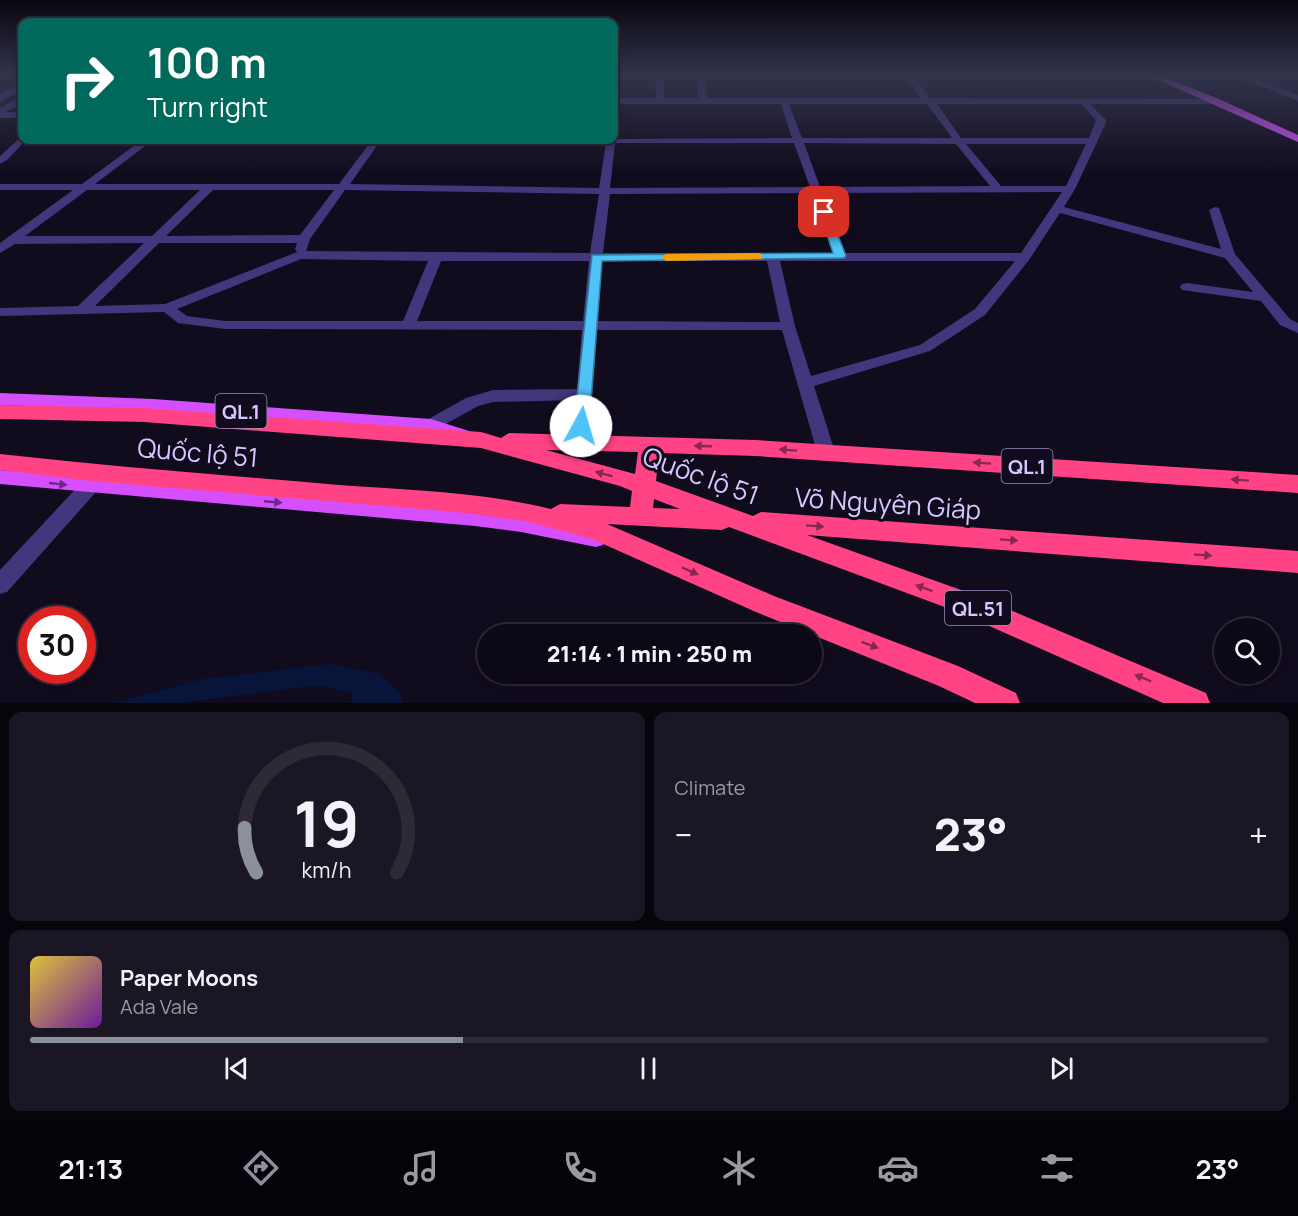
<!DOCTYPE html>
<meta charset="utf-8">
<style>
body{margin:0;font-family:Manrope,sans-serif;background:#1b1623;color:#f1f3f6;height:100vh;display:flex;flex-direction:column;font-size:22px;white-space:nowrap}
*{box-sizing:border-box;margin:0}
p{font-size:20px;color:#9a9aa1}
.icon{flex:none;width:33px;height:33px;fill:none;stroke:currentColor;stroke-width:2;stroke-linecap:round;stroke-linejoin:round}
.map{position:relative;height:703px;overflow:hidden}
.details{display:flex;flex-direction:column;gap:9px;padding:9px;background:#07040c;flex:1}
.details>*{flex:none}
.guide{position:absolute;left:18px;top:18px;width:600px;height:126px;border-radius:12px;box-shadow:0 3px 9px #0003,0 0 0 2px #2d2935;background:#00695c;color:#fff;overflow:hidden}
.fabs{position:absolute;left:1214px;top:618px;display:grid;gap:12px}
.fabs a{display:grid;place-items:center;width:66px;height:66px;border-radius:50%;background:#0d0816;box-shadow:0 3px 9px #0003,0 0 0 2px #2d2935;font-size:30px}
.speed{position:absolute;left:18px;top:606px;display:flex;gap:12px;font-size:30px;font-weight:700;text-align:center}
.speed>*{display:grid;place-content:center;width:78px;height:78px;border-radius:50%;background:#0d0816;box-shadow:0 3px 9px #0003,0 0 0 2px #2d2935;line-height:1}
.speed .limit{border:9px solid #d22;background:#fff;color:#111}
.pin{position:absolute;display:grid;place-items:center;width:51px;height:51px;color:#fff;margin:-26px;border-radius:12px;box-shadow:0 3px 9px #0006}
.me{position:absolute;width:66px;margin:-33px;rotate:6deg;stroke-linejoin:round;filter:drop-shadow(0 0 4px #0008)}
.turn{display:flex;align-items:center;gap:21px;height:126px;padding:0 30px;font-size:27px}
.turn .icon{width:78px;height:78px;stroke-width:2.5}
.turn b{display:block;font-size:42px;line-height:51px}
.big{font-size:45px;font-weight:800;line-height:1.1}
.details .tile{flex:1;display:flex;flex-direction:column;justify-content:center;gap:9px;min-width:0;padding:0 21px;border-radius:12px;background:#1b1623}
.details .dial{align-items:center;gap:0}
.dial svg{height:156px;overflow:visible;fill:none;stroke:#2d2935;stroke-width:7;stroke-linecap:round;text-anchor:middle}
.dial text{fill:#f1f3f6;stroke:none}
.song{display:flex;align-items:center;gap:18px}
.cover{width:72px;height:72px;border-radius:9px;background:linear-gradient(135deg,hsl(50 70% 55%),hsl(280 70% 35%))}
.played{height:6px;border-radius:3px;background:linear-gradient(90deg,#8c9099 35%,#2d2935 35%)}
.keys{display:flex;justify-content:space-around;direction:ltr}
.heat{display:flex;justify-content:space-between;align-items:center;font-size:33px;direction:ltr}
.details .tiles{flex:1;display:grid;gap:9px;grid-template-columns:1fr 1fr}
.tile:last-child{grid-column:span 2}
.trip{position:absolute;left:477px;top:624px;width:345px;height:60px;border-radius:30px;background:#0d0816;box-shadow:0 3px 9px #0003,0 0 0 2px #2d2935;font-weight:800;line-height:60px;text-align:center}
.menu{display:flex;height:96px;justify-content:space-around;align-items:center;background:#050309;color:#9a9aa1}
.menu .icon{width:42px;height:42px}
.menu .active{color:#8c9099}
.menu b{font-size:27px;color:#f1f3f6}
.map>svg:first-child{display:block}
.water{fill:#08143a}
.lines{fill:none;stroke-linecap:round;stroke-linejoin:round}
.minor{fill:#42367d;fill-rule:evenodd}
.major{fill:#d54fff;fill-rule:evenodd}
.highway{fill:#ff4384;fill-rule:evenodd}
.oneway{fill:#882751}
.oneway2{fill:#692a83}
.route{fill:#4fc3f7;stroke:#337fa1;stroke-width:1.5}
.slow{fill:#f59e0b}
.labels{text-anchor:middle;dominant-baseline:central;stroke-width:6;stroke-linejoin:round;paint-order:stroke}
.shield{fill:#110b1e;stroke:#9b8fbc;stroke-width:1.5}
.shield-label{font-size:20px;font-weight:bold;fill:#d6c8ff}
.near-street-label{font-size:26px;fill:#d6c8ff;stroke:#110b1e}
</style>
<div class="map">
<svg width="1298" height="703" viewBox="0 0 1298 703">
<rect width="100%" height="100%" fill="#110b1e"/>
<path class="water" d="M330,664L380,674L403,697L401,703H351L352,694L321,685L179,703H113L202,679Z"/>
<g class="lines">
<path class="minor" d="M614,75H620L618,96L615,98H656L655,80L659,78L663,80L665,98H698L697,75H705L707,98H921L904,75H912L930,98L1219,99L1220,101L1216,104H1090L1106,120L1105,125L1075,189L1064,207L1221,249L1209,210L1215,207L1219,208L1235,254L1290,319L1298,323V333L1280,325L1261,301L1182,290L1180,287L1182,284L1187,283L1253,292L1225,258L1060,213L1029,260L985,315L930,351L814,386L835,452L832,457L826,459L820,457L817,452L782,330H597L589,442L586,447L580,448L574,447L571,442L576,400L493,402L478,406L437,429H425L423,425L425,421L466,398L493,390L577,389L582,330L225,329L178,323L164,312L0,316V308L78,306L144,243L15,244L0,253V243L73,190H0V184H82L142,140H153L95,184H339L372,140H381L350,184L599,188L606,143H433L428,140L792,138L781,104H614ZM789,104H925L928,105L952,138H802ZM937,104H1081L1096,120L1089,138H961ZM615,143H794L810,187L610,188ZM804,143L956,144L990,186L820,187ZM966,144H1086L1066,186H1001ZM87,190H200L152,236H25ZM213,190H334L300,235L166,236ZM345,190L599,194L590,253L306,251L310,239ZM1062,192L1021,253H845L823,193ZM812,193L833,253H603L610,194ZM159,243H297L295,249L297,252L165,304L95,306ZM301,259L428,261L403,321H225L187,316L177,309ZM441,261H589L583,321H417ZM602,261H767L780,322L598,321ZM780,261H1015L975,309L920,345L811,376L795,326Z
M1233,75H1245L1298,95V101Z
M22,84V89L0,103V93Z
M19,98H22V103L6,112H22V118H0V108Z
M22,136L25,141L7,160L0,164V156Z
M89,480L96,482L98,487L96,492L7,592L0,594V570L82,482Z"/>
<path class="major" d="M1147,75H1159L1219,99L1298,135V142Z
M0,393L153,399L431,419L469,431L472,435L469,439L463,441L431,431L153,411L0,405Z
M0,470L475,510L521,516L596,531L603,533L606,539L603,545L596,547L521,532L475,526L0,484Z"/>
<path class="highway" d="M0,405L144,408L481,432L501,438L509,433L756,440L1298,475V493L756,456L659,453L656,481L753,516L761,512L1298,551V573L807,535L975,595L1206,693L1210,703H1163L958,612L729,527L722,530L607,524L774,596L958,666L1016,693L1020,703H975L939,686L756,612L592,539L525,521L456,512L90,481L0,470V454C113,467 226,475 339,485C409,490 482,492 551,509L560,504L630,507L632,491L620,486L481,448L144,422L0,419ZM546,450L638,452L635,474ZM654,499L680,509L653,508Z"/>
</g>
<defs><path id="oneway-solid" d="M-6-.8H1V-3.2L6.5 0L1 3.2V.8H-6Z" transform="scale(1.5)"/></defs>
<g class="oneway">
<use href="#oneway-solid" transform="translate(703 446) rotate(-178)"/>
<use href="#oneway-solid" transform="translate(788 450) rotate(-176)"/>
<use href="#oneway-solid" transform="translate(982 463) rotate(-176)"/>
<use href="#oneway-solid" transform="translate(604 474) rotate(-165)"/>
<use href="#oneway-solid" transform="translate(1240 480) rotate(-176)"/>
<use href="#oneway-solid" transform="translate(815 526) rotate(4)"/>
<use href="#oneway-solid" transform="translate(1009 540) rotate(4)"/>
<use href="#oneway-solid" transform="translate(1203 555) rotate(4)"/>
<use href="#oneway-solid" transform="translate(690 571) rotate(24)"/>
<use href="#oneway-solid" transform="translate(924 588) rotate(-160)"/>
<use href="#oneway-solid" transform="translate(870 645) rotate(21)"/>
<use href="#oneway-solid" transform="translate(1143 678) rotate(-157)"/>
</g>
<g class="oneway2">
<use href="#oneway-solid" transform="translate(58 484) rotate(6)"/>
<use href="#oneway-solid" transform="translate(273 502) rotate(5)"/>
</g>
<linearGradient id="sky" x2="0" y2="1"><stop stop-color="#090610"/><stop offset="0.43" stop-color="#32344c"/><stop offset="1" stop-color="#32344c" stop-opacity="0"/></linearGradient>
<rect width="1298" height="174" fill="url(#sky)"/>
<path class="route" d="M824,209L829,212L846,256L844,258L602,261L589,426L587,430H576L574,426L592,255L833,253L819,212Z"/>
<path class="slow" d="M758,253L762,254V259L666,261L661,257L666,254Z"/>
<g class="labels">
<g class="shield">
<rect x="215.5" y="394" width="51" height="34" rx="4.5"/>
<rect x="1001.5" y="449" width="51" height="34" rx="4.5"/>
<rect x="945" y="591" width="66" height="34" rx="4.5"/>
</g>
<g class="shield-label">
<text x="241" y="411">QL.1</text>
<text x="1027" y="466">QL.1</text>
<text x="978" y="608">QL.51</text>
</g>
<g class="near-street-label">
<text transform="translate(198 452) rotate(5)">Quốc lộ 51</text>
<text transform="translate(701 475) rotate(20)">Quốc lộ 51</text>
<text transform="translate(888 503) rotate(4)">Võ Nguyên Giáp</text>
</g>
</g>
</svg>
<div class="fabs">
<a><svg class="icon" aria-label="search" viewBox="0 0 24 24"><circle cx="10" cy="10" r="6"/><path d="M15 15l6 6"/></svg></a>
</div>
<div class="speed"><div class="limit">30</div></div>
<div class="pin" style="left:824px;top:212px;background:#d93025"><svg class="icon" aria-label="arrive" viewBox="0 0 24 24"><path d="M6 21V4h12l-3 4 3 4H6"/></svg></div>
<svg class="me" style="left:581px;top:426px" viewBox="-20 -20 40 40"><circle r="19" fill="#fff"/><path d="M0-13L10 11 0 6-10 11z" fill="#4fc3f7"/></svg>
<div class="trip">21:14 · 1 min · 250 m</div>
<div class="guide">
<div class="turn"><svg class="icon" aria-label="right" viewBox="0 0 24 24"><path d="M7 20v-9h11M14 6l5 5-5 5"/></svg><div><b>100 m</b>Turn right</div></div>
</div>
</div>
<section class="details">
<div class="tiles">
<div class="tile dial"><svg viewBox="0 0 100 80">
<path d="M14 69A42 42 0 1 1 86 69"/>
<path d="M14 69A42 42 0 0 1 8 46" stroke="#8c9099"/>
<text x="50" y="56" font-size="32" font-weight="700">19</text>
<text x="50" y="72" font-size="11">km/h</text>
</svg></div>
<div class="tile"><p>Climate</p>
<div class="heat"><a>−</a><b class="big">23°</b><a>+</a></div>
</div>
<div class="tile">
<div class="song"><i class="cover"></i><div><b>Paper Moons</b><p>Ada Vale</p></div></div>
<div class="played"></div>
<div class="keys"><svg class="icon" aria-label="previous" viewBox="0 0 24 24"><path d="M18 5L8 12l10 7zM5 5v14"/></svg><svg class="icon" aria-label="pause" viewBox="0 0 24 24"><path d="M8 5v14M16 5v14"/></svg><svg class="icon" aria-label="next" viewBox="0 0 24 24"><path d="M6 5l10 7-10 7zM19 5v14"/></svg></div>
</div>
</div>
</section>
<nav class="menu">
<b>21:13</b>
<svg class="icon active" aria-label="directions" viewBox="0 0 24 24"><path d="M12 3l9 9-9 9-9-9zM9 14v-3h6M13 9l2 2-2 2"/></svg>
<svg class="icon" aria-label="music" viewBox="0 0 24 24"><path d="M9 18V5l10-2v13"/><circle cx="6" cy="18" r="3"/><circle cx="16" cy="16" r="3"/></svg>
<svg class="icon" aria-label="phone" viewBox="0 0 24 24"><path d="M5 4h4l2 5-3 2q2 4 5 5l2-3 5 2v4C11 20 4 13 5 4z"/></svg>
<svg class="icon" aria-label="climate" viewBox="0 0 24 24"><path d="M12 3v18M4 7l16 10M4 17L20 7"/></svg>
<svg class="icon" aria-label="car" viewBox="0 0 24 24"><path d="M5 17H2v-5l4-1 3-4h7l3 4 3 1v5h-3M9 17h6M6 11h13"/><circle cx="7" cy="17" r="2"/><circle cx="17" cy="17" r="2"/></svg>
<svg class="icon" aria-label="filters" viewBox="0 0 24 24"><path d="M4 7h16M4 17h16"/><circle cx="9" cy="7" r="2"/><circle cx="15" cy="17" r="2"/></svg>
<b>23°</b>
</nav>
